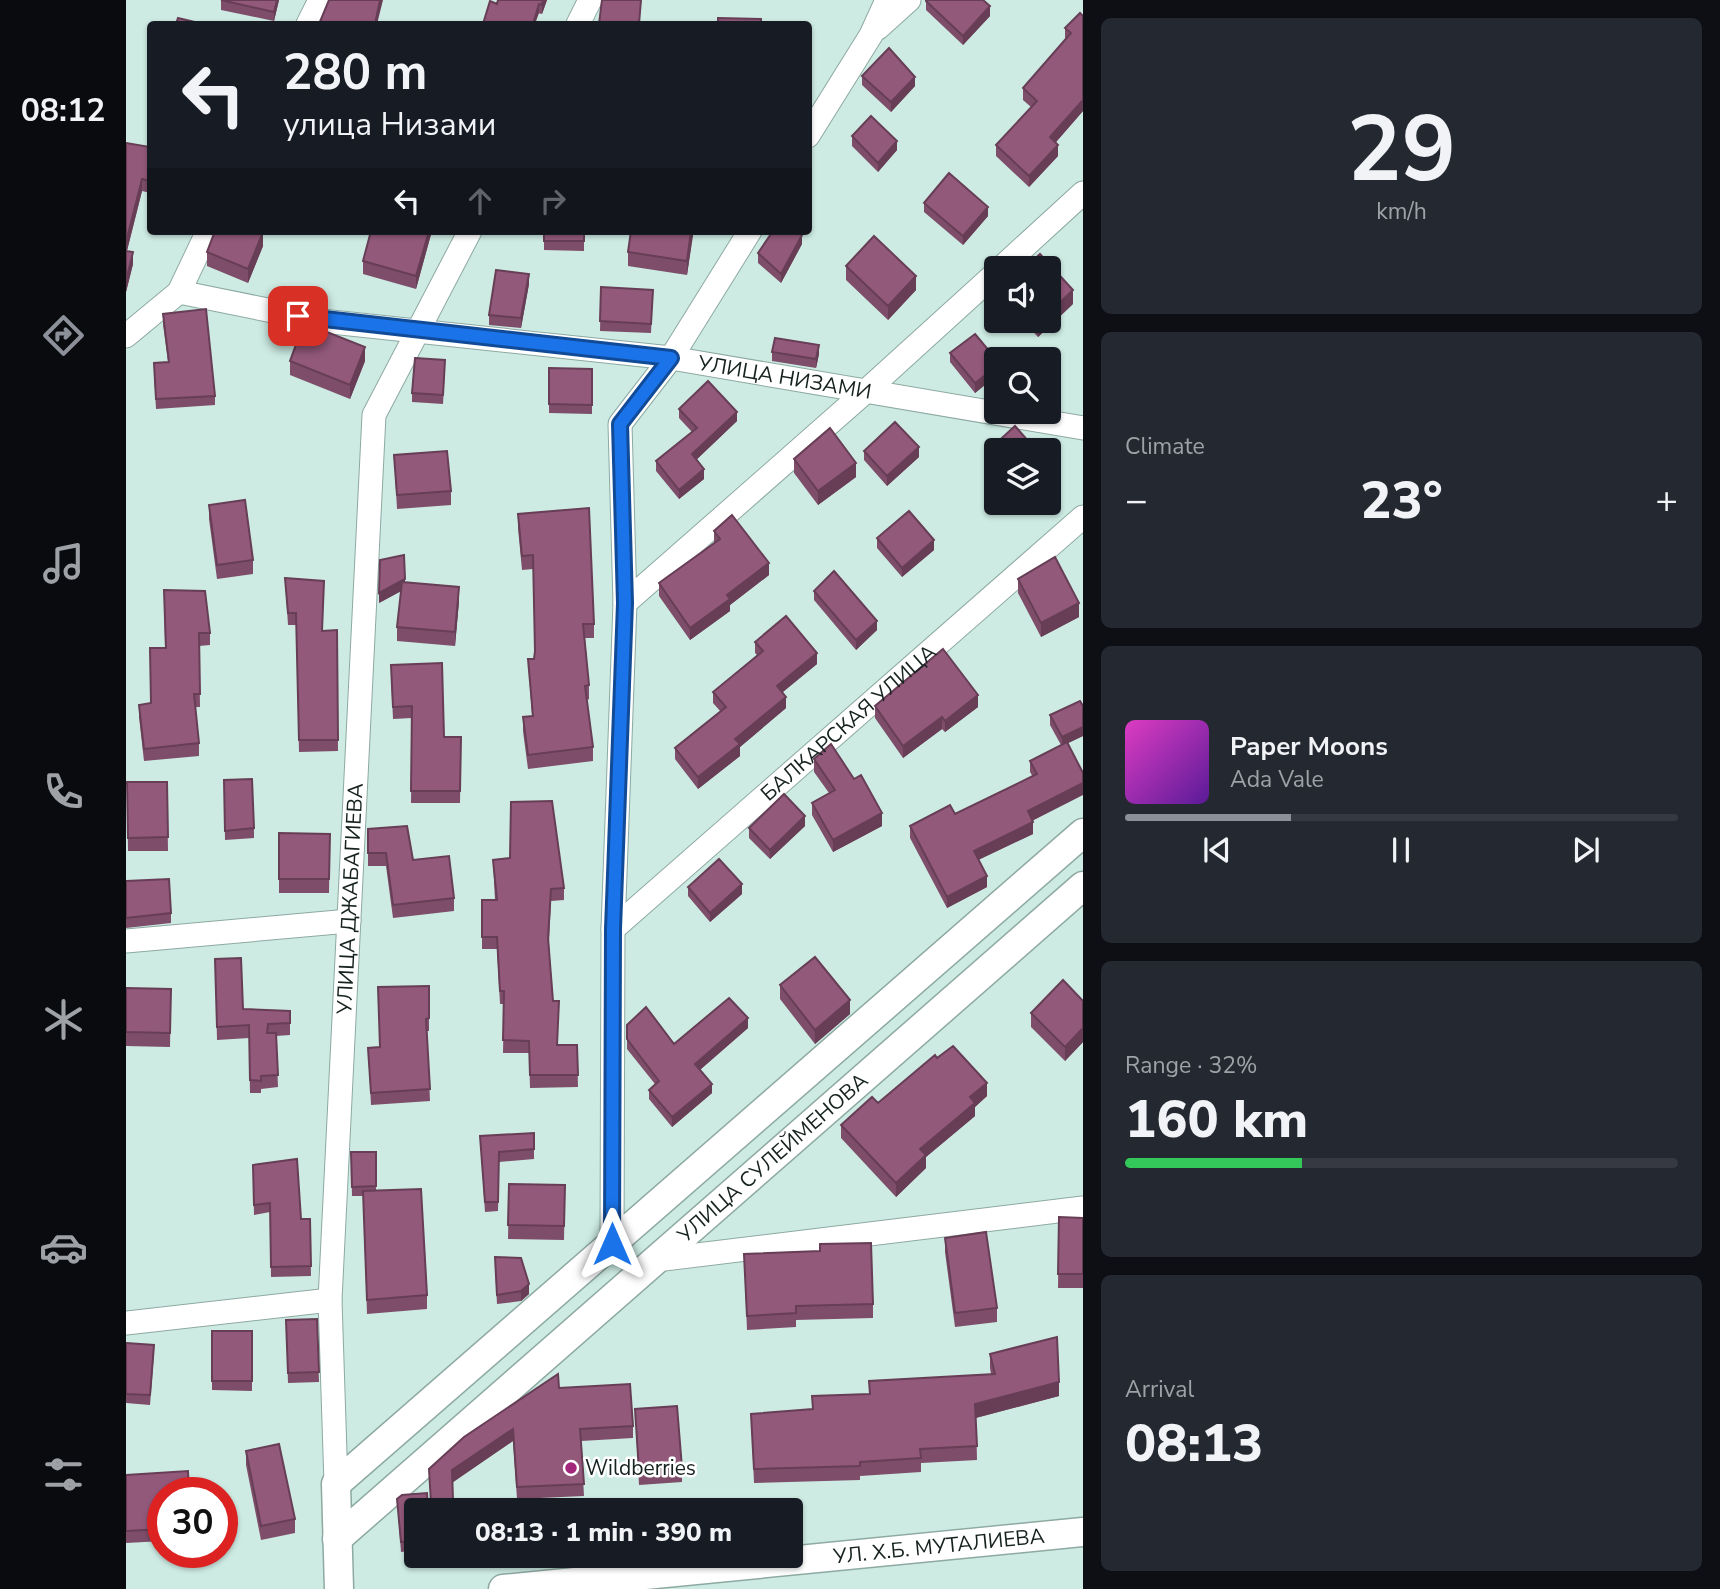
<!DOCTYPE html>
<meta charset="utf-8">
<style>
body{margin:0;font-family:"Nunito Sans",sans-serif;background:#242831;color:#f1f3f6;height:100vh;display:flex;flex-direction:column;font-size:26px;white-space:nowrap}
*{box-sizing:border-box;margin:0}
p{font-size:23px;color:#9ea1a6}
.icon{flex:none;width:38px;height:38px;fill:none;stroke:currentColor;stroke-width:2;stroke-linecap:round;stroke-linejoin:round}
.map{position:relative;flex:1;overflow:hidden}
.details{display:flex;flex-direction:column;gap:18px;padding:18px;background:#0d0f14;width:637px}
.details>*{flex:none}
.top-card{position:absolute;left:21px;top:21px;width:665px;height:214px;border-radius:7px;box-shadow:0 2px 5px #0004;background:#171b24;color:#f1f3f6;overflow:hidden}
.tools{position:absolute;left:858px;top:256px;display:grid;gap:14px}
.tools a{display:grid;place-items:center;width:77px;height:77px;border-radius:7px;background:#171b24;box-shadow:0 2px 5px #0004;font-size:35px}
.speed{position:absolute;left:21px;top:1477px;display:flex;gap:14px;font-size:35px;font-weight:700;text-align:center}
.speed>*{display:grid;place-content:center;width:91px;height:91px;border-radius:50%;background:#171b24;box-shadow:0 2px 5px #0004;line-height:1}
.speed .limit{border:10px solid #d22;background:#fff;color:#111}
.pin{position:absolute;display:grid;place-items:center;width:60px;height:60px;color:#fff;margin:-30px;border-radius:14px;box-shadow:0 4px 10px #0006}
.me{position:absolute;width:77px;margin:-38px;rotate:0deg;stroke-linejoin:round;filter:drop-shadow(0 0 5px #0008)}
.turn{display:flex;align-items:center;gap:24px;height:147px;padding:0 21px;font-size:32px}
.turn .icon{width:91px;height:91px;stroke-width:2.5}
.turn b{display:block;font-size:49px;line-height:60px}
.lanes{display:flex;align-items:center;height:66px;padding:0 21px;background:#0003;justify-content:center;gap:35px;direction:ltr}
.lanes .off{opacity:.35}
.big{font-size:52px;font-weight:800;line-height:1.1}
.details .widget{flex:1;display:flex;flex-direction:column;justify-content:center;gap:10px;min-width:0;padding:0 24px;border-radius:10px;background:#242831}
.details .dial{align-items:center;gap:0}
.dial b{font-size:91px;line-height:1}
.song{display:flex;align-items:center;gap:21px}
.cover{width:84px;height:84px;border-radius:10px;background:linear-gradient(135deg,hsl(310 70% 55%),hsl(270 70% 35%))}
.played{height:7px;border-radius:4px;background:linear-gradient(90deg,#8c9099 30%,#363941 30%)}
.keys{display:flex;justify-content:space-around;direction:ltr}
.heat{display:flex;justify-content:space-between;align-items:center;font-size:38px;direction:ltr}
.charge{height:10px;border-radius:5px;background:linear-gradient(90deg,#34c759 32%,#363941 0)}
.trip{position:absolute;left:278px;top:1498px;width:399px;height:70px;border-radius:7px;background:#171b24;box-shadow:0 2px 5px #0004;font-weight:800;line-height:70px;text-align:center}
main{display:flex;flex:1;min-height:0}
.menu{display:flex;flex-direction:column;width:126px;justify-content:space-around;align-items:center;background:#090b0e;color:#9ea1a6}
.menu .icon{width:49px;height:49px}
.menu .on{color:#8c9099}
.menu b{font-size:32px;color:#f1f3f6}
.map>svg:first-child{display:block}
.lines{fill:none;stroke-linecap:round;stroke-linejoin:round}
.minor-casing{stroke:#8da9a2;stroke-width:25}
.major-casing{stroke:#8da9a2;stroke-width:31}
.minor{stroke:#fff;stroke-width:23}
.major{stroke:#fff;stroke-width:28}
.wall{fill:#7e4d6a}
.shaded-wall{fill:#673e56}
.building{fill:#93597b;stroke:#673e56;stroke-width:2}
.route-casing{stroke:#114b97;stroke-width:18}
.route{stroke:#1a73e8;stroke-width:12}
.poi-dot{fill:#a3277b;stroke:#fff;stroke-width:2.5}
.labels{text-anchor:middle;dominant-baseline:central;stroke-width:5;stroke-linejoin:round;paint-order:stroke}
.street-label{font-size:21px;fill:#16221f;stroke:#fff}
.poi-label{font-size:21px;fill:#16221f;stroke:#fff;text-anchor:start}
</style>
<main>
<nav class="menu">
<b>08:12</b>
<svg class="icon on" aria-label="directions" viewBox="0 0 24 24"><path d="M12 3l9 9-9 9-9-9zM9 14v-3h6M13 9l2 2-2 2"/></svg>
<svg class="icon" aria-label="music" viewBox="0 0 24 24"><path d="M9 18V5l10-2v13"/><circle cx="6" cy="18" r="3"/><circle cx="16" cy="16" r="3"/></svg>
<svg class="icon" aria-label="phone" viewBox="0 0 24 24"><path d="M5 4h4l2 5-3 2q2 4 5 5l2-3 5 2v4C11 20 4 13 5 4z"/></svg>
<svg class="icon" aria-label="climate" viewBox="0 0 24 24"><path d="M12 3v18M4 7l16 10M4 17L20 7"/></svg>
<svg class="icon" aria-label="car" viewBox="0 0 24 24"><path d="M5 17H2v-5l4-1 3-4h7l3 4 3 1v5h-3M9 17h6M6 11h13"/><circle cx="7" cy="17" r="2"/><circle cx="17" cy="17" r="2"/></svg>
<svg class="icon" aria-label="filters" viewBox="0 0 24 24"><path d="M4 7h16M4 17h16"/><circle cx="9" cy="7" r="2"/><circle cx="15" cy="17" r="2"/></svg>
</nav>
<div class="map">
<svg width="957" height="1589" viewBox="0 0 957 1589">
<rect width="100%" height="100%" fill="#cdebe3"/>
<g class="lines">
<g class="minor-casing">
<g id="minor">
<path d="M182,24L194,0"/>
<path d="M452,24L464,0"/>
<path d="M752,28L783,0"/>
<path d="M682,136L745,35L761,0"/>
<path d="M875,268L957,193"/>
<path d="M53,292L82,231"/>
<path id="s1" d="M0,336L53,292L196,321L545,358L957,428"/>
<path d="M499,603L739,392L870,273"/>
<path id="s2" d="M487,929L957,517"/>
<path d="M0,941L223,921"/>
<path d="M486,1244L487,929L499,603L494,424L545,358L624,231"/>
<path d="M530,1260L957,1208"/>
<path d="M0,1323L204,1300"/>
<path id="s3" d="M210,1484L204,1300L248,415L344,231"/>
</g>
</g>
<g class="major-casing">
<g id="major">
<path id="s4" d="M211,1539L957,886"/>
<path d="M213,1589L210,1484L957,833"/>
<path id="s5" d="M377,1589L957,1532"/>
</g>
</g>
<use href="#minor" class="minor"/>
<use href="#major" class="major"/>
</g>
<path class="wall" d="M95,0H153L148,21L95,10Z
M372,0H421L416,14L371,4Z
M800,1L864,16L837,45L800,10Z
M957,16V111L930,142L932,156L903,187L870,156V145L905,107L897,100V88L939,40V28Z
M736,76L789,86L765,112L736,85Z
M726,136L771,150L752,172L726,146Z
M0,143L24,147V193L16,191L1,251L7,264L0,292Z
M798,203L862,216L837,245L798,212Z
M245,231H306L290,289L237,274V261Z
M418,231H458V251L418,250Z
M567,231L561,275L502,266V252Z
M676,244L655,283L632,263V253Z
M137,246L122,283L81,266V252Z
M720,266L790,290L762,320L720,280Z
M403,284L395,328L363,325V315Z
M475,287L527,290L525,333L474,331Z
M947,304L912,337L896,320H922Z
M37,314L89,396V405L30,409L28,373L42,362L37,324Z
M646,352L693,354L690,368L646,361Z
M824,353L870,359V376L849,393L824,362Z
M164,361H239L224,399L164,375Z
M423,368L466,369V414L423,413Z
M319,369L317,404L286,402V393Z
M553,409L611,421L571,459L578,479L553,499L530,471V461L566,432L553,418Z
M865,448L870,450V463L865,457Z
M738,451L793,457L761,486L738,460Z
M268,455L325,491V505L271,509Z
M668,459L730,477L692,505L668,473Z
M83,505L127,560V574L91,579L83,519Z
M392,514L468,624V638H459L463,685V699L461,700L467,747V761L402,769L397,731V717L406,716L402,659H408L409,652L407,569L396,570L392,528Z
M588,531L643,575L604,605V611L564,640L533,596V583L588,543Z
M751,538L808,550L776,577L751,548Z
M159,578L197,631L211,630L212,751L173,752L170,625H162Z
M892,579L953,617L915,637L892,593Z
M279,582L333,601L329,646L271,641V627L275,591L253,603Z
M38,590L84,633V645L73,646L74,707H69L73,743V756L18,761L13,717V705L25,703L39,648Z
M688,591L751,630L730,650L688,600Z
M629,642L691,664L656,692L660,708L614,747V756L572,789L549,759V748L595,712L587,703V692L631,655L629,653Z
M265,677L318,737H335L334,803H285L286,718L267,719Z
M749,706L852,707L819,732L816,729L777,758L749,718Z
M924,715L957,736L942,743L907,821V834L852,860L861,887L821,908L784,838V826L829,814L907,777L904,772V761L935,745L924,725Z
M688,759L756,826L707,852L686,815V803L703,793L688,772Z
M98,780L128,828V838L99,840Z
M1,782H41L42,851H2Z
M679,826L644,859L623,838V828Z
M242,829L287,860L328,898V911L267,918L260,866H242Z
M153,833L204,834L203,893H153Z
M367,860L438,888V900L425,901L423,943L427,1001L432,1045H451L452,1087L404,1088L403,1053H377L378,1004H374L371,949H356V900H369Z
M0,881L45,913V923L0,928Z
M562,887L616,894L584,922L562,896Z
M89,959L117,1009L164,1011V1035L150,1036L152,1087L135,1089V1093H124L123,1038L91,1040Z
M654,985L724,1014L689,1044L654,999Z
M303,986V1031H301L304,1101L245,1105L242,1048L253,1047Z
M0,988L45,989L44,1047L0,1046Z
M957,1001V1042L939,1061L905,1027V1013Z
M501,1025L548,1044L622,1028L574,1070L586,1093L546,1127L523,1099V1090L529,1084L501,1049Z
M811,1058L861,1096L849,1107V1116L800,1157V1168L770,1197L715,1138V1125L752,1103Z
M408,1133V1159L373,1162L372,1211L359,1212L354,1136Z
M225,1152H250V1190L301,1295V1309L241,1314L237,1196H226Z
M127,1165L175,1219H184L185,1276L145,1277L144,1212L128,1215Z
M383,1184L439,1185L438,1240L382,1239Z
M933,1217L957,1218V1288H932Z
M819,1238L871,1308V1322L829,1327L819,1252Z
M618,1254L747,1304V1318L670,1320V1327L621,1330Z
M369,1266L403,1294L395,1301L371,1304Z
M191,1319L193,1382L162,1383L160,1320Z
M86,1331H126V1391L86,1390Z
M0,1343L28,1354L24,1405L0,1403Z
M864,1354L933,1396L850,1418L851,1460L795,1463V1472L734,1476V1480L628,1483L625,1414L686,1409V1396L743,1394V1381L865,1374L864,1368Z
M433,1388L507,1426V1438L455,1441L458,1496L391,1499L387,1441L326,1482L327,1510H305L303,1469Z
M509,1409L556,1468V1482L513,1485Z
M120,1451L169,1519V1533L135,1540L120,1465Z
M0,1475L37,1493V1541L0,1543Z
M271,1499L290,1510V1550L275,1552Z"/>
<path class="shaded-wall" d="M151,0H153L148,21V12Z
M254,0H257L251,24H249Z
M417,0H421L416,14V5Z
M413,4V13L409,24H407Z
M864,6V16L837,45V36Z
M789,77V86L765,112V102Z
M957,100V111L924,149V137Z
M771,141V150L752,172V163Z
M932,145V156L903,187V176Z
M16,179V191L0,254V242Z
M862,207V216L837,245V236Z
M303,231H306L305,234L290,289V276Z
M565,231H567V236L561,275V261Z
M137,232V246L122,283V269Z
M676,235V244L655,283V274Z
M7,252V264L0,292V281Z
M403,274V284L395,328V318Z
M790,276V290L762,320V306Z
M947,290V304L912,337V323L915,320H922V314Z
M693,345V354L690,368V359Z
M239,347V361L224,399V385Z
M870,367V376L849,393V383Z
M611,412V421L566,464V454Z
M793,447V457L761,486V476Z
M730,463V477L692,505V491Z
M578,469V479L553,499V490Z
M808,540V550L776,577V568Z
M643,563V575L604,605V611L564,640V628L601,595Z
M279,579V589L253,603V593Z
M333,587V601L329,646V632Z
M953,603V617L915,637V623Z
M751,621V630L730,650V640Z
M691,653V664L651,697V686Z
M852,695V707L819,732V721Z
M660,697V708L614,747V756L572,789V777L609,739Z
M816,717V729L777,758V746Z
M957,727V736L936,746V737Z
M957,783V795L902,823V811Z
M756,813V826L707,852V840Z
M679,816V826L644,859V850Z
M907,822V834L848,862V851Z
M861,876V887L821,908V897Z
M616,884V894L584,922V913Z
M724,1000V1014L689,1044V1030Z
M622,1018V1028L569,1074V1064Z
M957,1028V1042L939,1061V1047Z
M861,1083V1096L849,1107V1116L800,1157V1168L770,1197V1183L794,1149L844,1097Z
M586,1084V1093L546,1127V1117Z
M403,1284V1294L395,1301V1291Z
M933,1382V1396L849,1418V1404Z
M387,1429V1441L326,1483V1470Z"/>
<path class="building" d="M95,0H151L148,12Z
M203,0H254L249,24H193Z
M372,0H417L416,5L413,4L407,24H357L364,1L371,4Z
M476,0H515L513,24H473Z
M800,0H857L864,6L837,36L800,1Z
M954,13L957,16V100L924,137L932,145L903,176L870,145L911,101L897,88L945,33L939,28Z
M52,18L77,24H50Z
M592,18L635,19V24H592Z
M763,48L789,77L765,102L736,76Z
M745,116L771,141L752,163L726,136Z
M0,143L24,147V181L16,179L0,242Z
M823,173L862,207L837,236L798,203Z
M89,231H134L137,232L122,269L81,252Z
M245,231H303L290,276L237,261Z
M418,231H458V241H418Z
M505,231H565L561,261L502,252Z
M647,231H671L676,235L655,274L632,253Z
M748,236L790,276L762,306L720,266Z
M0,251L7,252L0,281Z
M914,254L947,290L922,314V268H899Z
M370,270L403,274L395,318L363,315Z
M475,287L527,290L525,324L474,321Z
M80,309L89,396L30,399L28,363L43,362L37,314Z
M178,323L239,347L224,385L164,361Z
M849,334L870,359V367L849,383L824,353Z
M649,338L693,345L690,359L646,352Z
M289,358L319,360L317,395L286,393Z
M423,368L466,369V405L423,404Z
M582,381L611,412L566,454L578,469L553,490L530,461L571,428L553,409Z
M769,422L793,447L761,476L738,451Z
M889,426L910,450H870V454L865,448Z
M704,428L730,463L692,491L668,459Z
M321,451L325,491L271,495L268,455Z
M119,500L127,560L91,565L83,505Z
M463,508L468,624H457L463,685L459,686L467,747L402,755L397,717L407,716L402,659H408L409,651L407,555L396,556L392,514Z
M783,511L808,540L776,568L751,538Z
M606,515L643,563L601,595L604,599L564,628L533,583L594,539L588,531Z
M278,555L279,579L253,593L254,560Z
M929,557L953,603L915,623L892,579Z
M708,571L751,621L730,640L688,591Z
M159,578L198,581L196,631L211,630L212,740H173L170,613H162Z
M276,582L333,587L329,632L271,627Z
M38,590L79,591L84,633H73L74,694H68L73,743L18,749L13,705L25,703L24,648H40Z
M660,616L691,653L651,686L660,697L609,739L614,744L572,777L549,748L600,707L587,692L637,651L629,642Z
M817,649L852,695L819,721L816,717L777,746L749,706Z
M316,663L318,737H335L334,791H285L286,706L267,707L265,665Z
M954,701L957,706V727L936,737L924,715Z
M941,742L957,773V783L902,811L907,822L848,851L861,876L821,897L784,826L824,805L829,814L911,774L904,761Z
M705,744L728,779L735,775L756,813L707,840L686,803L709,790L688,759Z
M126,779L128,828L99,831L98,780Z
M1,782H41L42,837L2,838Z
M658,794L679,816L644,850L623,828Z
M426,801L438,888L425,889L422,938L427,1001H433L431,1045H451L452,1075H404L403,1041L377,1040L378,991H374L371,937H356V900H371L367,860L384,858L385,802Z
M281,826L287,860L323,856L328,898L267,905L260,853H242V829Z
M153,833L204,834L203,879H153Z
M593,859L616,884L584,913L562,887Z
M43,879L45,913L0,918V881Z
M689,957L724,1000L689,1030L654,985Z
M115,958L117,1009L164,1011V1023L142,1024L141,1033H150L152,1075L135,1076V1081L124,1080L123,1025L91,1027L89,959Z
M937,980L957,1001V1028L939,1047L905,1013Z
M303,986V1018L300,1019L304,1089L245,1093L242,1048L254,1047L252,987Z
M0,988L45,989L44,1033L0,1032Z
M603,998L622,1018L569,1064L586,1084L546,1117L523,1090L533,1081L501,1039V1025L520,1007L548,1044Z
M827,1046L861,1083L844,1097L849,1103L794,1149L800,1155L770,1183L715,1125L746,1097L752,1103L809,1055L811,1058Z
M408,1133V1149L373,1152L372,1202H359L354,1136Z
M225,1152H250V1186L226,1187Z
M171,1159L175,1219H184L185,1266L145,1267L144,1203L128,1205L127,1165Z
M383,1184L439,1185L438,1226L382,1225Z
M295,1189L301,1295L241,1300L237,1191Z
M933,1217L957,1218V1274H932Z
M860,1232L871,1308L829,1313L819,1238Z
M745,1243L747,1304L670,1306V1313L621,1316L618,1254L694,1251V1244Z
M369,1257L395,1258L403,1284L395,1291L371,1295Z
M191,1319L193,1372L162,1373L160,1320Z
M86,1331H126V1381H86Z
M931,1337L933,1382L849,1404L851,1446L794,1449L795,1458L734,1462V1466L628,1469L625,1414L687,1409L686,1396L744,1394L743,1381L869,1374L864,1354Z
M0,1343L28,1345L24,1395L0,1394Z
M432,1374L433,1388L504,1384L507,1426L454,1429L458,1484L391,1487L387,1429L326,1470L327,1500L305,1503L303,1469L338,1437Z
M551,1406L556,1468L513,1471L509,1409Z
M153,1444L169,1519L135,1526L120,1451Z
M62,1471L63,1493H37V1529L0,1531V1475Z
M301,1493L302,1510H290V1541L275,1542L271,1499L276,1495Z"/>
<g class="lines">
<g class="route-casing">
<path id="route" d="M172,316L545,358L494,424L499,603L487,929L486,1244"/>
</g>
<use href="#route" class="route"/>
</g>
<circle class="poi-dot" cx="445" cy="1468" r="7"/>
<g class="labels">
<g class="street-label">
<text stroke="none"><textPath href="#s1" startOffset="681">УЛИЦА НИЗАМИ</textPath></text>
<text stroke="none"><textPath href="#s2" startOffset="313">БАЛКАРСКАЯ УЛИЦА</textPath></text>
<text stroke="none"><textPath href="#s3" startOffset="586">УЛИЦА ДЖАБАГИЕВА</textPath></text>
<text stroke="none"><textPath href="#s4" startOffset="579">УЛИЦА СУЛЕЙМЕНОВА</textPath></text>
<text stroke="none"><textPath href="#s5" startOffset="438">УЛ. Х.Б. МУТАЛИЕВА</textPath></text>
</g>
<g class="poi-label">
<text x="459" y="1468">Wildberries</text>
</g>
</g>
</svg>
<div class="tools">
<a><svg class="icon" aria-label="sound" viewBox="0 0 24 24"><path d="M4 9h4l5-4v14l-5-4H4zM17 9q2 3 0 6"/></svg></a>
<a><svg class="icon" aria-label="search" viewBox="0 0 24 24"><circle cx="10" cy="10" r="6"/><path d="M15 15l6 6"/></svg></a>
<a><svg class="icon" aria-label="layers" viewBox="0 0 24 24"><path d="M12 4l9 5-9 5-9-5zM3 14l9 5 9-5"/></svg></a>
</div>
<div class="speed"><div class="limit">30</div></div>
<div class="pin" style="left:172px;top:316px;background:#d93025"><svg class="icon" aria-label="arrive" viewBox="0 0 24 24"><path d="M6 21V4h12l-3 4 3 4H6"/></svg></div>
<svg class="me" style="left:486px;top:1244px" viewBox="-20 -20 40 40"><path d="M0-17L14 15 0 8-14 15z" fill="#1a73e8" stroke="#fff" stroke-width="4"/></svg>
<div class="trip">08:13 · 1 min · 390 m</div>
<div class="top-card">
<div class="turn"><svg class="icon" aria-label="left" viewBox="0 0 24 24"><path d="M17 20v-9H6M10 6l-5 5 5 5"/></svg><div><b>280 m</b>улица Низами</div></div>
<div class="lanes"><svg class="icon" aria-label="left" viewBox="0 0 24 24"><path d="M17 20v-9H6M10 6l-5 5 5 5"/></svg><svg class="icon off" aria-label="ahead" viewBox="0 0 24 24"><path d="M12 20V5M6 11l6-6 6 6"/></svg><svg class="icon off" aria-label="right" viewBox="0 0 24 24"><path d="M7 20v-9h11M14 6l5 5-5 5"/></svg></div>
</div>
</div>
<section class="details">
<div class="widget dial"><b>29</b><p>km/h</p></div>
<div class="widget"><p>Climate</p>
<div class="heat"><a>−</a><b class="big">23°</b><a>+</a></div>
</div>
<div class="widget">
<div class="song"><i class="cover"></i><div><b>Paper Moons</b><p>Ada Vale</p></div></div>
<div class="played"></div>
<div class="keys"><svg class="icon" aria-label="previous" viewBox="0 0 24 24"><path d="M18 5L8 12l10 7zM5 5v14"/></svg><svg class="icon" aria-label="pause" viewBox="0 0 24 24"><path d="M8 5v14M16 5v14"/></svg><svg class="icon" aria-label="next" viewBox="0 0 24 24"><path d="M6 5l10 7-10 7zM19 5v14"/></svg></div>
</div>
<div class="widget"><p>Range · 32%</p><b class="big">160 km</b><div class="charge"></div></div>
<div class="widget"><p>Arrival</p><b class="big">08:13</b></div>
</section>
</main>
